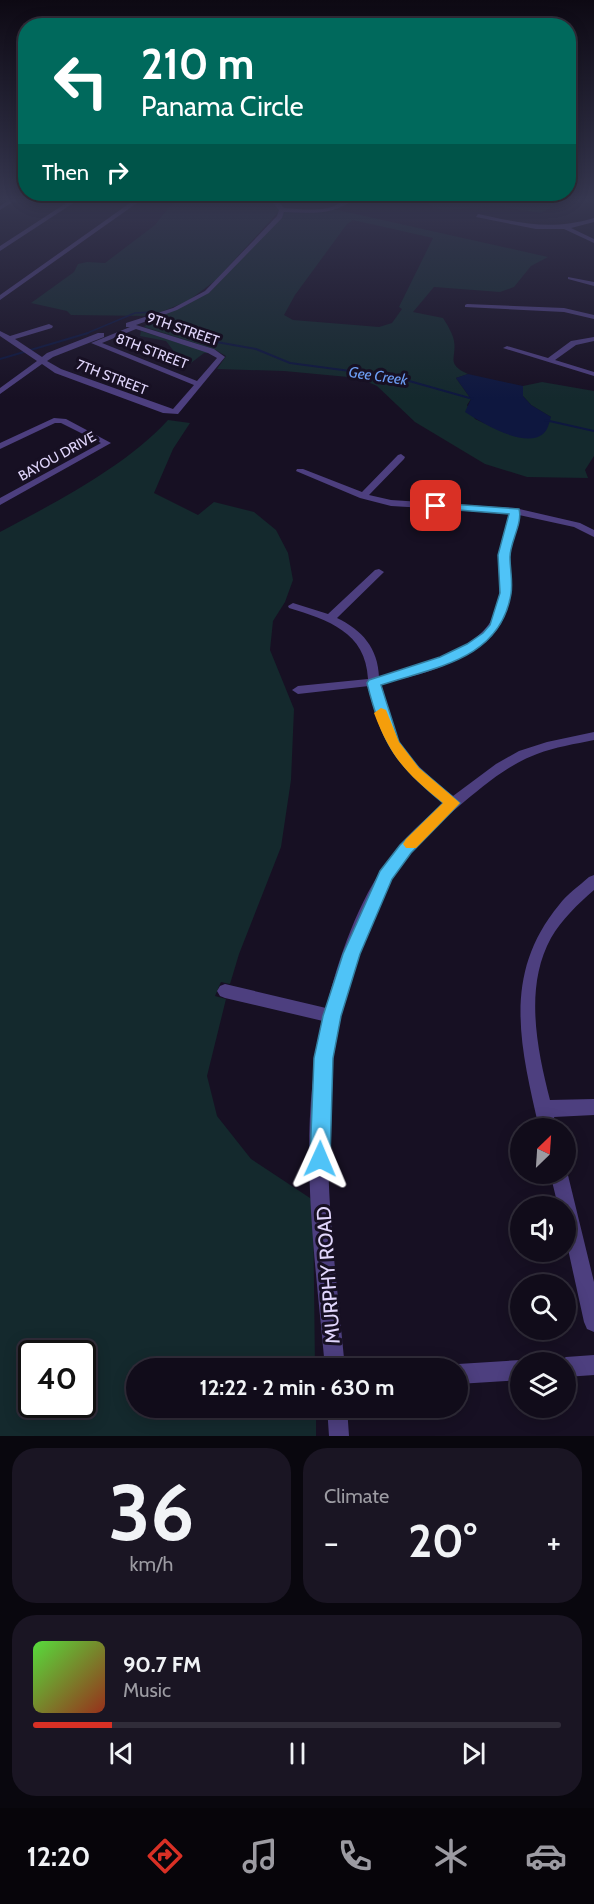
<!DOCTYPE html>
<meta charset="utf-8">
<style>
body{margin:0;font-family:Cabin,sans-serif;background:#1a1523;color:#f1f3f6;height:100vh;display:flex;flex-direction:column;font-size:22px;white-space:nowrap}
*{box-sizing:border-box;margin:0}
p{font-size:20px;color:#9c9ba2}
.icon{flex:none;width:33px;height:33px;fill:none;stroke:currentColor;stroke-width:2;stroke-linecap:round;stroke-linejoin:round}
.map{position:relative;height:1436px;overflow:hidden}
.panel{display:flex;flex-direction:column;gap:12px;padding:12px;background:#09070e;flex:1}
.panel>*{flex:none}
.hud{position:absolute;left:18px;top:18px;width:558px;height:183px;border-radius:24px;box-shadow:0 3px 15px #0003,0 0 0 2px #302c39;background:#00695c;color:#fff;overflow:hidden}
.needle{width:39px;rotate:25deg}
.buttons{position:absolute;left:510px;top:1118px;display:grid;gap:12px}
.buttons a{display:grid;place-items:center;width:66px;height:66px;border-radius:50%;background:#110c1a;box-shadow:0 3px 15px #0003,0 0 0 2px #302c39;font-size:30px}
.speed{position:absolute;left:18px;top:1340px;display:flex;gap:12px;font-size:30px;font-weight:700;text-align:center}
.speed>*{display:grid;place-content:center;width:78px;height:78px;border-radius:50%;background:#110c1a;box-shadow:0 3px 15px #0003,0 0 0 2px #302c39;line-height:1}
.speed .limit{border:3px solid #111;border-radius:9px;background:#fff;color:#111}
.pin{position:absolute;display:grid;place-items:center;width:51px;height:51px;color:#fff;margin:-26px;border-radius:12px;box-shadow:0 3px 9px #0006}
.me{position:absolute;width:66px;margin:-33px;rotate:1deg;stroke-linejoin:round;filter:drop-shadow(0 0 4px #0008)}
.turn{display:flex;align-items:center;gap:21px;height:126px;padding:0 24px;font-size:27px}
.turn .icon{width:78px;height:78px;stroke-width:2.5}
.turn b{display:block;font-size:42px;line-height:51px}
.then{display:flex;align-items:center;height:57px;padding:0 24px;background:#0003;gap:12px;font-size:22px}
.big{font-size:45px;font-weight:700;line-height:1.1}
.panel .card{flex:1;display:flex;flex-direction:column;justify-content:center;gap:9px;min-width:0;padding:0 21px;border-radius:24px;background:#1a1523}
.panel .dial{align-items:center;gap:0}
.dial b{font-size:78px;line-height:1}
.song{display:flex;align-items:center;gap:18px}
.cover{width:72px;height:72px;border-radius:9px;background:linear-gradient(135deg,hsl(110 70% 55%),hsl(10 70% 35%))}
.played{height:6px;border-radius:3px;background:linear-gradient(90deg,#d93025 15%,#302c39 15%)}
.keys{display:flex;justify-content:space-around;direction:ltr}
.heat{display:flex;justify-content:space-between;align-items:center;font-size:33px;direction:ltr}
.panel .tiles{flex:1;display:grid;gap:12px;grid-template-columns:1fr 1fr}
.card:last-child{grid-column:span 2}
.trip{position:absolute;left:126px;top:1358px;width:342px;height:60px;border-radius:30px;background:#110c1a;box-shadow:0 3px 15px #0003,0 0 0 2px #302c39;font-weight:700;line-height:60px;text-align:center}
.dock{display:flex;height:96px;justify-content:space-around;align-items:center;background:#07050a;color:#9c9ba2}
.dock .icon{width:42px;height:42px}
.dock .selected{color:#d93025}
.dock b{font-size:27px;color:#f1f3f6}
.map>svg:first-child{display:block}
.green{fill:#14292d;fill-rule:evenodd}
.water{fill:#0e173f}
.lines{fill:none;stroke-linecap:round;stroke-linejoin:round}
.stream-far1{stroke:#0e173f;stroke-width:1.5}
.stream{stroke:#0e173f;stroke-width:2}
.minor{fill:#4d3f7f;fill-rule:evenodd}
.route{fill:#4fc3f7;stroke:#337fa1;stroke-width:1.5}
.slow{fill:#f59e0b}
.labels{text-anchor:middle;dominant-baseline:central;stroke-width:6;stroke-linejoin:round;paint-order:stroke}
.far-street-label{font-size:14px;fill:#e1d6fc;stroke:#171023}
.far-water-label{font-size:15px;font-style:italic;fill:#6c9df3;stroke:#171023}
.near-street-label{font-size:20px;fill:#e1d6fc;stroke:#171023}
</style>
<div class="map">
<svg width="594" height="1436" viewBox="0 0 594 1436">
<rect width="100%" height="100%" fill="#171023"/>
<path class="green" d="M181,198H269L279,207V211L216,280L188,301L151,316L71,315L67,311L31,303L74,272L78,264L87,262L105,263L155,225L169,207Z
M424,198H546L555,205L541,213L498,206L445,210L432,207Z
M333,209L548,257L531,266L514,287L500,292L434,287L413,312L443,318C447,324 453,334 454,341C457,358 445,364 468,374L456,378L471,399L467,405L475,419L508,434L551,417L531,405L523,396V386L542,382L594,391V456L585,470L588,478L527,477L485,464L415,422L377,386L359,378L284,371L217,369L226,356L214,349L144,327L158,316L210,292L285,212ZM353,220L433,238L399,307L402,309L392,323L379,327L293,320L284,315L295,295L347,224Z
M141,331L208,352L210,353H204L191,363L182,362L166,341L140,336Z
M168,420L190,423L173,449L154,493L198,515L214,502L254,512L276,530L288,553L293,580L285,602L273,621L270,650L294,709L291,780L281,847L239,954L230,984L221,982L215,996L226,999L207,1076L217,1116L251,1159L313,1200L315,1368H136V1407H316V1436H0V532C56,502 125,467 168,420ZM32,1353H82V1404H32Z"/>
<path class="water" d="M468,374L523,386V396L531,405L551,417C549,423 548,430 543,434C525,449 482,423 465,412L471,399L456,378Z"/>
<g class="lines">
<path class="stream-far1" d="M166,316L178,328L194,334
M85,334L135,313L155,312"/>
<path class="stream" d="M190,333L211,341L256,349L290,363L395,377L473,399
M0,359L88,333
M545,420L594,431"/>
<path class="minor" d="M12,198H19L0,210V206Z
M74,198H81L0,251V246Z
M137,198H144L0,300V295Z
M269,198H275L284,208C298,209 313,211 328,208C338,206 345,198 355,198C335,216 309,213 284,212L282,218L209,293L177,310L136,325L214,349L225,357L178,414L163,413L55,373L42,364L0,394V388L37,361L0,336V331L10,336L49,324L53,326L52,328L15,339L42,357L47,353L98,333H104V337L53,357L47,361L61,369L173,409L194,385L91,343L130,327H126V323L173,308L205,291L277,216L279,210ZM136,329L208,353L217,358L197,381L102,343Z
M478,214C521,223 550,231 594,218V222L571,228L594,239V243L564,229H536L476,217Z
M568,277L594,282V286L568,279Z
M467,304L564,308L594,315V319L564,312L465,307V305Z
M594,337V341L576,345L555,360L594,372V376L503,348L507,346L548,358L571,341Z
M54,418L66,419L111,443L0,505V498L101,443L61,423H55L0,449V443Z
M401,454L405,457L404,459L369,495L391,500L515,508L580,523L594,530V537L574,527L519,515L509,555V603C496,657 426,674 380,684C393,744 406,758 453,796L496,764L519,751L547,742L594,732V740C575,744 555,747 537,754C507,765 482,787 458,807C402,852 377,896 355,963C310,1098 332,1230 345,1368H325C315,1254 296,1134 323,1021L225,998L220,996L217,991L220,986L225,984L326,1008C339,957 358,901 389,859C404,838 424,820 444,803C399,765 381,745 369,686L298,694L292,690L298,686L368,679C366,632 328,620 289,608L288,606L293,603L328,614L375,570L379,569L384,572L337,618C362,630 378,648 379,677C417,668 488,649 498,605C501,590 498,574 499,559C500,543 505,528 510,513L391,506L360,498L296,471L297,469H303L362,492L398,455Z
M594,875V890C578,904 562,919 551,938C524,987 537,1049 550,1100L594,1099V1115L554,1117L557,1128H539C521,1048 501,975 559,905C567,894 579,886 589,877Z
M566,1167L594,1282V1332L587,1329L584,1322L566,1240V1206H558L550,1173H566Z
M594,1355V1375L566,1377V1362H558L566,1357Z
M520,1360L525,1362H520V1380L458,1384V1368H450L458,1364Z
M327,1407H347L349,1436H329Z"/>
</g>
<linearGradient id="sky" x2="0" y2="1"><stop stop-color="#0d0913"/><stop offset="0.5" stop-color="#363750"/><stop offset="1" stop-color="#363750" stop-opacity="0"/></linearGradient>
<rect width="594" height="399" fill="url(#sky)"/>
<path class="route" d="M436,503L519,509C523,523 510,542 510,557C510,569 513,582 511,594C500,660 435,667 381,685L399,742L419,768L460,803L411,853L392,879L360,954L341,1016L333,1058L330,1159L327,1166L320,1169L313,1166L310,1159L314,1058L323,1016L343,954L380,871L400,845L443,803C395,763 382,744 367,683L369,680L440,657L467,644L483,633L490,625L500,593L498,555L509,514L432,508V504Z"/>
<path class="slow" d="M381,708L386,710L399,742L419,768L460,803L416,848H406L403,844L406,839L443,803C406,773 391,758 374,713Z"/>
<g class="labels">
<g class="far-street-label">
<text transform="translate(183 329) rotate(19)">9TH STREET</text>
<text transform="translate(152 351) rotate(21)">8TH STREET</text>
<text transform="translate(112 377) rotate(21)">7TH STREET</text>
<text transform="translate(57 456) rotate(-29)">BAYOU DRIVE</text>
</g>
<g class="far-water-label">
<text transform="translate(378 376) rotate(8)">Gee Creek</text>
</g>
<g class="near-street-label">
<text transform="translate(328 1275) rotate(-94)">MURPHY ROAD</text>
</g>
</g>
</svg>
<div class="buttons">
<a><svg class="needle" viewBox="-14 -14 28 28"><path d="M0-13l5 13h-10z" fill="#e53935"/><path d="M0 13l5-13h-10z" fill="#9c9ba2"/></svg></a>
<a><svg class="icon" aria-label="sound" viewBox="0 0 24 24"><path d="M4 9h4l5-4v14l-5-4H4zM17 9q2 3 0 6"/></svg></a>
<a><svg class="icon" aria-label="search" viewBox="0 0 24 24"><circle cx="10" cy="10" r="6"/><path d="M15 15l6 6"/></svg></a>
<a><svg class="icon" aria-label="layers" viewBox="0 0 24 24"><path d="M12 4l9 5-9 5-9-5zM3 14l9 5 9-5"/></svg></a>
</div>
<div class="speed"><div class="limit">40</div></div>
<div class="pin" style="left:436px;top:506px;background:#d93025"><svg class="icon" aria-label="arrive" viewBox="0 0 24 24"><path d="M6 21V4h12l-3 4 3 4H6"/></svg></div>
<svg class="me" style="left:320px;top:1159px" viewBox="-20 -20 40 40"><path d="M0-17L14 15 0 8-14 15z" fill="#4fc3f7" stroke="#fff" stroke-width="4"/></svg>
<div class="trip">12:22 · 2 min · 630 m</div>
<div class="hud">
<div class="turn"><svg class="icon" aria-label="left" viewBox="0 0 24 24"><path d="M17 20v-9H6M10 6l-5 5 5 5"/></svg><div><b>210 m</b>Panama Circle</div></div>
<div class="then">Then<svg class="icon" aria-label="right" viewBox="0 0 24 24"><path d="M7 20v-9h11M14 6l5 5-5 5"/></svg></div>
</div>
</div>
<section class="panel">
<div class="tiles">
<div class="card dial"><b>36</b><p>km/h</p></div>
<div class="card"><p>Climate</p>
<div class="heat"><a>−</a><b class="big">20°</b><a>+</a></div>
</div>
<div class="card">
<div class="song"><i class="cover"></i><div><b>90.7 FM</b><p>Music</p></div></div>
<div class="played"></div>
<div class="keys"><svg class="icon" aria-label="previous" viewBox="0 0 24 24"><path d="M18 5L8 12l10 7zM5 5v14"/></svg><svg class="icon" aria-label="pause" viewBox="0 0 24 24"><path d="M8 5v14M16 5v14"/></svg><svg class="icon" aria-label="next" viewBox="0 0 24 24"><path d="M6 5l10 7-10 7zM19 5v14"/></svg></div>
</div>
</div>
</section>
<nav class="dock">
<b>12:20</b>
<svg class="icon selected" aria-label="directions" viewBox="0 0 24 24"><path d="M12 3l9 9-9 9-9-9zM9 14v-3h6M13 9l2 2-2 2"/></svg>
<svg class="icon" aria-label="music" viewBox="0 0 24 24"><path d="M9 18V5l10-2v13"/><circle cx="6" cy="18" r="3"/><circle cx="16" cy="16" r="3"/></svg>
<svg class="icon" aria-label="phone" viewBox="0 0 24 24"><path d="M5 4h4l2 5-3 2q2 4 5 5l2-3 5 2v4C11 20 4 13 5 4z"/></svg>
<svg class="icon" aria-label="climate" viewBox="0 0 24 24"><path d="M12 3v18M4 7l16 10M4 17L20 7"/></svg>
<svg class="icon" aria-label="car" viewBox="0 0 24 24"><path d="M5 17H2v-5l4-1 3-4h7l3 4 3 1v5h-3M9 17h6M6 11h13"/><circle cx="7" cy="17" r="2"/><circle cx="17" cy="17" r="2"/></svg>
</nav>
